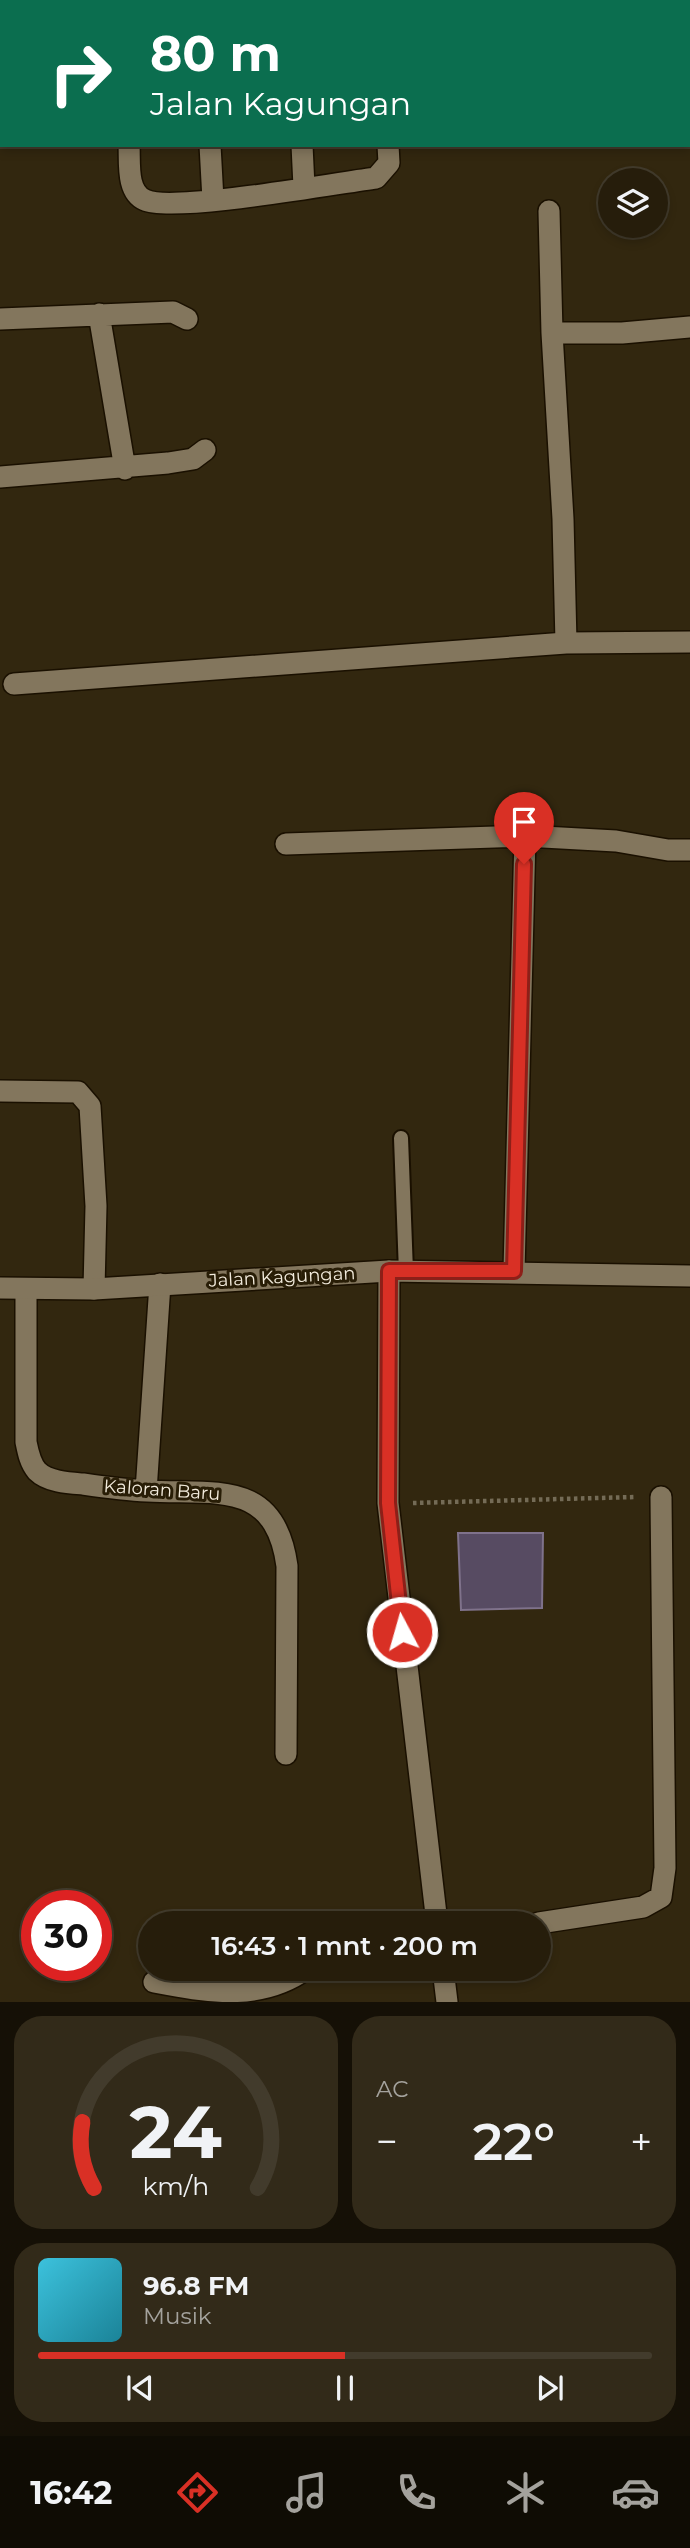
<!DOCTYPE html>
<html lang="id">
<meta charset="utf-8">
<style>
body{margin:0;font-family:Montserrat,sans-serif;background:#322a19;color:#f1f3f6;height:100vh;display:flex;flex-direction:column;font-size:26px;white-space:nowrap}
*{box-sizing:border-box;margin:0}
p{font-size:23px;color:#a4a29d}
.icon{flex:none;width:38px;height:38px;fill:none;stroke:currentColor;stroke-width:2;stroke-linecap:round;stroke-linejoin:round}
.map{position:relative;height:2002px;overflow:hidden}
.drawer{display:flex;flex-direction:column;gap:14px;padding:14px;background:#151006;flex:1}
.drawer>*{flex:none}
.hud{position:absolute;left:0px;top:0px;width:691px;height:147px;box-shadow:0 4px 10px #0003,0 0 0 2px #423b2c;background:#0b6e4f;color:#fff;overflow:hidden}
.tools{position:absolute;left:598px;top:168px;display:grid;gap:14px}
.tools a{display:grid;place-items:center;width:70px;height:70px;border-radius:50%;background:#261d0b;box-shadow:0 4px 10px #0003,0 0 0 2px #423b2c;font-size:35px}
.speed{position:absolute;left:21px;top:1890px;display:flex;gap:14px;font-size:35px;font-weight:700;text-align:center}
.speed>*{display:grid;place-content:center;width:91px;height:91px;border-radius:50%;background:#261d0b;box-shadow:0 4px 10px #0003,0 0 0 2px #423b2c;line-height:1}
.speed .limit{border:10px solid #d22;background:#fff;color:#111}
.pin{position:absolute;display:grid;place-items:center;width:60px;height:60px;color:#fff;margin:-72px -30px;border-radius:50% 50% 50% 0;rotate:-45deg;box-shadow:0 0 7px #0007}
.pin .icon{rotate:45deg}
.me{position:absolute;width:77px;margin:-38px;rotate:354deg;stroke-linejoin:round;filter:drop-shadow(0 0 5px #0008)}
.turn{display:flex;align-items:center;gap:24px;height:147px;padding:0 35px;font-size:32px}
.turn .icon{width:91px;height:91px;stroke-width:2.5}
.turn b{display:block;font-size:49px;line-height:60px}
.big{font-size:52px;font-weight:600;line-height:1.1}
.drawer .card{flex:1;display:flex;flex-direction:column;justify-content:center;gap:10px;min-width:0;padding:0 24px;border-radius:28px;background:#322a19}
.drawer .dial{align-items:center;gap:0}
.dial svg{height:182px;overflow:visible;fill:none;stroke:#423b2c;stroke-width:7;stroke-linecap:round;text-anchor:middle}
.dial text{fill:#f1f3f6;stroke:none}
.song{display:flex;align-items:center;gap:21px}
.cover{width:84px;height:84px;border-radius:10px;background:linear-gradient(135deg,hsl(190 70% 55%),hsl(190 70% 35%))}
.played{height:7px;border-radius:4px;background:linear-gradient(90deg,#d93025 50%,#423b2c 50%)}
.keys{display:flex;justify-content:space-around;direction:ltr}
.heat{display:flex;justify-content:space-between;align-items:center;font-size:38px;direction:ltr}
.drawer .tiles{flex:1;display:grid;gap:14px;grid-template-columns:1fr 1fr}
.card:last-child{grid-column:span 2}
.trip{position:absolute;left:138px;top:1911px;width:413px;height:70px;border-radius:35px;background:#261d0b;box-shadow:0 4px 10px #0003,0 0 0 2px #423b2c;font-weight:600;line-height:70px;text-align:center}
.tab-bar{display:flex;height:112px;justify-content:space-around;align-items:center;background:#0f0c04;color:#a4a29d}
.tab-bar .icon{width:49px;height:49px}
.tab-bar .current{color:#d93025}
.tab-bar b{font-size:32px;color:#f1f3f6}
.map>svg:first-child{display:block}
.building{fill:#574b62;stroke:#7f728b;stroke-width:2}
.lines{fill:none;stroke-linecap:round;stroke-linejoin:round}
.service-casing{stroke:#1a1000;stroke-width:18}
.minor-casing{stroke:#1a1000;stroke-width:24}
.tertiary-casing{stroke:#1a1000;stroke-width:24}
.path{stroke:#746b56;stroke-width:4.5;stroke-dasharray:3.5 3.5;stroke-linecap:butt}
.service{stroke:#83765d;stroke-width:14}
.minor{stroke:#83765d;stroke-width:21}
.tertiary{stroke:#83765d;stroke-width:21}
.route-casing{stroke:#8d1f18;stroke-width:18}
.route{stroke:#d93025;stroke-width:12}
.labels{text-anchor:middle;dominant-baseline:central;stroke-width:6;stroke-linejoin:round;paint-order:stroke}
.street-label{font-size:18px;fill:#f2ebdc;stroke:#281d06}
</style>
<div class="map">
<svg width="690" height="2002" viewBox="0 0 690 2002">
<rect width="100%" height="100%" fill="#32270f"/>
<path class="building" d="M458,1533H543L542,1608L461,1610Z"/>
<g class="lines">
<g class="service-casing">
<path id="service" d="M401,1138L406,1272"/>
</g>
<g class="minor-casing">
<path id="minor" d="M59,0L60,2
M118,0V2
M204,0V2
M295,0V2
M378,0V2
M0,47H2
M129,145C130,162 126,192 145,200C172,213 337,183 376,178L389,163L388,145
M210,145L213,200
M302,145L304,187
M549,211L552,333
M99,314L125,469
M0,319L173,312L187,319
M0,477L168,463L193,459L205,450
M566,643L563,519L552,333H622L690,327
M14,684L566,643L690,642
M286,844L525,836L616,841L668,850H690
M0,1091L78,1092L90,1106L96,1206L94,1289
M389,1271L388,1503L437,1923
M514,1271L525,836
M26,1289V1442C28,1452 30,1463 37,1471C48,1482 69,1483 83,1484C104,1487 126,1490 147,1491C214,1495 275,1478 287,1566L286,1754
M146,1491L160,1284
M539,1923L643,1907L661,1897L665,1868L661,1497
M443,1969L447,2002
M154,1982C207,1992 260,2002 306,1969"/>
</g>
<g class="tertiary-casing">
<path id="tertiary" d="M0,1288L94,1289L389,1271L690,1276"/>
</g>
<path class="path" d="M413,1503L635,1497"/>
<use href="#service" class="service"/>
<use href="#minor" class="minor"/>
<use href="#tertiary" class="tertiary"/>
</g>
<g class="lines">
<g class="route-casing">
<path id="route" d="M402,1632L388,1503L389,1271H514L524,864"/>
</g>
<use href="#route" class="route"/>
</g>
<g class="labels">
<g class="street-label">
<text transform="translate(282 1277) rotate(-3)">Jalan Kagungan</text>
<text transform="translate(162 1490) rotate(4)">Kaloran Baru</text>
</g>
</g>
</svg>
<div class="tools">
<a><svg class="icon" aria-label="layers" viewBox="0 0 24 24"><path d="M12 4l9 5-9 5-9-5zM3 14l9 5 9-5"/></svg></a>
</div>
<div class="speed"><div class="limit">30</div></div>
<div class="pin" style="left:524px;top:864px;background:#d93025"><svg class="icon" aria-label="arrive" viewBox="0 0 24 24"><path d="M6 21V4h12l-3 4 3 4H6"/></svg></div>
<svg class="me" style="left:402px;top:1632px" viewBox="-20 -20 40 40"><circle r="17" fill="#d93025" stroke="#fff" stroke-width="3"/><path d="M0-11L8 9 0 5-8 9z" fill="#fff"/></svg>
<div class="trip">16:43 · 1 mnt · 200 m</div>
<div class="hud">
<div class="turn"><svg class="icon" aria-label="right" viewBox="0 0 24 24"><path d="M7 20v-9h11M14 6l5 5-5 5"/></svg><div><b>80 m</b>Jalan Kagungan</div></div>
</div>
</div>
<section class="drawer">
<div class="tiles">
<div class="card dial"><svg viewBox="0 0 100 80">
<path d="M14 69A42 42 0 1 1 86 69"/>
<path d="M14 69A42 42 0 0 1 9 40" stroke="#d93025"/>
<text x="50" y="56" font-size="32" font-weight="700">24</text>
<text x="50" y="72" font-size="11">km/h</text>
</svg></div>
<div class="card"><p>AC</p>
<div class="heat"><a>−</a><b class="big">22°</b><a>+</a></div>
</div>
<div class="card">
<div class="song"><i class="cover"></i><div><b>96.8 FM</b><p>Musik</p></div></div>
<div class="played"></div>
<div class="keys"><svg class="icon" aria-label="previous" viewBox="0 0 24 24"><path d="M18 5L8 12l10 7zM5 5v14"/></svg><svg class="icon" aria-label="pause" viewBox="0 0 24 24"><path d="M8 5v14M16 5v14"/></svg><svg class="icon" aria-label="next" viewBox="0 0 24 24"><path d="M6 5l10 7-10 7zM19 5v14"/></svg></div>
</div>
</div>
</section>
<nav class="tab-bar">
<b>16:42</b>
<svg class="icon current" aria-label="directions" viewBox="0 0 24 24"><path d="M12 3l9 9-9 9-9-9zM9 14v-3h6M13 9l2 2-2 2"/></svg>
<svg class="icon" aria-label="music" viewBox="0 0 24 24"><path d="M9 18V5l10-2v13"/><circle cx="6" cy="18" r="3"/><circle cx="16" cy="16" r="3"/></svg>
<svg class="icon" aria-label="phone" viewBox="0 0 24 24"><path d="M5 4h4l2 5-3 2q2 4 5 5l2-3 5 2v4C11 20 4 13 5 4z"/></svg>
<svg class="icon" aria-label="climate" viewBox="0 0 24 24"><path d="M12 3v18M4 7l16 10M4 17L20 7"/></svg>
<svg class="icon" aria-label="car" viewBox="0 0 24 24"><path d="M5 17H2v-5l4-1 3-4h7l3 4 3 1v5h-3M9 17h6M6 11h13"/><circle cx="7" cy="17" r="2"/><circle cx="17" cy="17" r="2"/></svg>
</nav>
